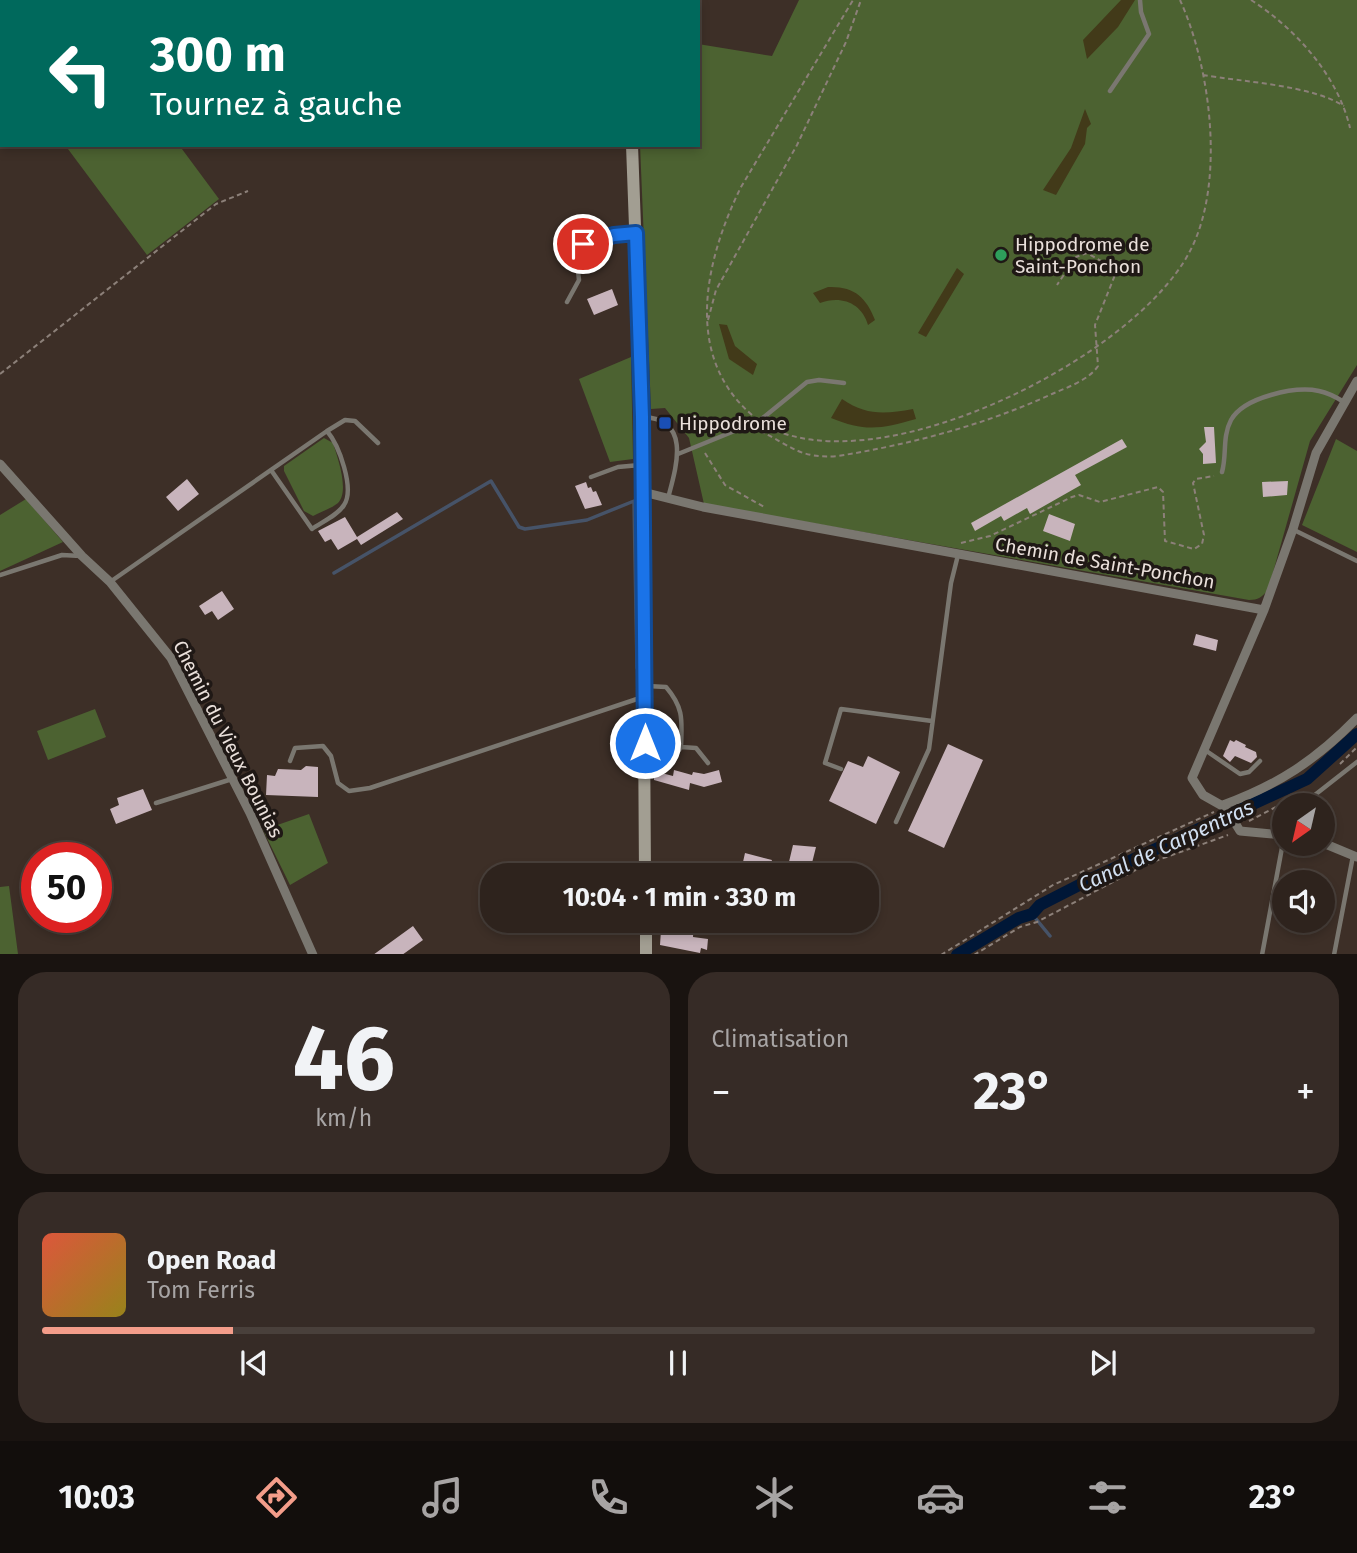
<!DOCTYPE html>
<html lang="fr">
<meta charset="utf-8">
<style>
body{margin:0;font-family:"Fira Sans",sans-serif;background:#362b26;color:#f1f3f6;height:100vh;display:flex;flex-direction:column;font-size:26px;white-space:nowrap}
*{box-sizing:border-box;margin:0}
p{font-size:23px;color:#a7a4a4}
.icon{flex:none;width:38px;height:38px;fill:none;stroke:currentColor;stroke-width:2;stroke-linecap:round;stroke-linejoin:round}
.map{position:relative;height:954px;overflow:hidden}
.side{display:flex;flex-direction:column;gap:18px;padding:18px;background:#191310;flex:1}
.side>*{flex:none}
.banner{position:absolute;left:0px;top:0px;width:700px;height:147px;box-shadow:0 4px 10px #0003,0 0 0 2px #49403b;background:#00695c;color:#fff;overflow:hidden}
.needle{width:46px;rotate:214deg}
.tools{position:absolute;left:1272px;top:793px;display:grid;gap:14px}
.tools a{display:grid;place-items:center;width:63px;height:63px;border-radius:50%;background:#2e231d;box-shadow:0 4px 10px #0003,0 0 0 2px #49403b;font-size:35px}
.speed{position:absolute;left:21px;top:842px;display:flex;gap:14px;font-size:35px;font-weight:700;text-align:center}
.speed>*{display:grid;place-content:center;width:91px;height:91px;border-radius:50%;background:#2e231d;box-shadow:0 4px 10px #0003,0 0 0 2px #49403b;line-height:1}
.speed .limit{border:10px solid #d22;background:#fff;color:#111}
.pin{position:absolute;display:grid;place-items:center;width:60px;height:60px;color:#fff;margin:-30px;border:4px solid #fff;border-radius:50%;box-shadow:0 2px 7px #0007}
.me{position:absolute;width:77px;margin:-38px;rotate:0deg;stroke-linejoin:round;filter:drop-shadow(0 0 5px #0008)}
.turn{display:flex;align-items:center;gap:24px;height:147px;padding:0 35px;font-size:32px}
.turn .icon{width:91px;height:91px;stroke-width:2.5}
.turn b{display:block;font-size:49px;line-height:60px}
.big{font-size:52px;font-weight:700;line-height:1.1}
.side .card{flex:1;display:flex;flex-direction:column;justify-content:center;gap:10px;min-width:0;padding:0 24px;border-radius:28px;background:#362b26}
.side .dial{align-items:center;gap:0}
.dial b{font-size:91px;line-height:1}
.song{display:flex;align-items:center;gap:21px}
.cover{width:84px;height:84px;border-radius:10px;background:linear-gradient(135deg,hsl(10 70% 55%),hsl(50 70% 35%))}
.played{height:7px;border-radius:4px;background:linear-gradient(90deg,#f49d8a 15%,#49403b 15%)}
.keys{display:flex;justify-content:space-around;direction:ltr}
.heat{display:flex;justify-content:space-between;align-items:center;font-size:38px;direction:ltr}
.side .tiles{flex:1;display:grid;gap:18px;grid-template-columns:1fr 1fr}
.card:last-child{grid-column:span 2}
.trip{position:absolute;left:480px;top:863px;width:399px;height:70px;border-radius:28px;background:#2e231d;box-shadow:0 4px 10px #0003,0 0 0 2px #49403b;font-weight:700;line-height:70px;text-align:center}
.tabs{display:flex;height:112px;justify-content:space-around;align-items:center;background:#120e0c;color:#a7a4a4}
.tabs .icon{width:49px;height:49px}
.tabs .on{color:#f49d8a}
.tabs b{font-size:32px;color:#f1f3f6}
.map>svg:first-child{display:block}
.green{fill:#4c6231}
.sand{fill:#423a19}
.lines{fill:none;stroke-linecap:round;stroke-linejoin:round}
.stream{stroke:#465368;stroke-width:3.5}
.canal{stroke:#001737;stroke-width:12}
.building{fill:#c8b4bc}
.path{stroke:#8c8079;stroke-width:2;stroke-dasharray:5 3.5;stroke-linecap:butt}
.lane{stroke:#7a7770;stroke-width:4.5}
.street{stroke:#7a7770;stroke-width:9}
.secondary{stroke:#a29e92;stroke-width:12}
.route-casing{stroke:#114b97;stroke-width:18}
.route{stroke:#1a73e8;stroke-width:12}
.leisure-dot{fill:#2e9e5b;stroke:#1f1815;stroke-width:2.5}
.transit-dot{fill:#1a4fb4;stroke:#1f1815;stroke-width:2.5}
.labels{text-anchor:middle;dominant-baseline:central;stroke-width:7;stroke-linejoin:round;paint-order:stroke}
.poi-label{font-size:19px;fill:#eae0db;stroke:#1f1815;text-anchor:start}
.street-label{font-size:19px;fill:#eae0db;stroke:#1f1815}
.water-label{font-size:21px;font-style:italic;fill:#d1dff1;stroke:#1f1815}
</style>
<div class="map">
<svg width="1357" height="955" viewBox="0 0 1357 955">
<rect width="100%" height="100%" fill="#3d2f27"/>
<path class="green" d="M799,0H1357V365L1310,441L1268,590C1262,597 1258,600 1249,600L704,504L689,438L665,408L651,409L640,145H698V44L772,56Z
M65,145H179L219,199L147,255Z
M631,357L633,459L610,462L579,379Z
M324,438L333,443C337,456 350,491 338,503C332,508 321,512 313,516L304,511L284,471V466Z
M1336,439L1357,451V552L1302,525Z
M26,499L63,542L0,571V515Z
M95,709L106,737L48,760L37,731Z
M309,814L328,863L290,885L263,830Z
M9,886L18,954H0V887Z"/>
<path class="sand" d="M1121,0H1135L1118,27L1087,59L1083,40Z
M1085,109L1091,124L1087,128L1085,144L1056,195L1043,190L1071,148Z
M957,268L964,274L926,337L918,333Z
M828,287C854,286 866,297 875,320L868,325C862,303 841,295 820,303L813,293Z
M719,324L727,325L735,346L757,364L753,375L729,359Z
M842,399C867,416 885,414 913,409L916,419C881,429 865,432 831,418Z"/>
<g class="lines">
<path class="stream" d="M334,573L491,481L519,527L525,529L587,520L634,501L637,668
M1032,914L1050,936"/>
<path class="canal" d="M957,955L1019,918L1032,914L1040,905L1089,880L1307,779L1357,734"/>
</g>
<path class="building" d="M612,289L618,305L594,315L587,299Z
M1204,427H1214L1216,463L1203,464V454L1199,449L1206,442Z
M1122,439L1127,447L1075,475L1081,485L1030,514L1027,508L1004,521L1001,516L975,531L971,523Z
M187,479L199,494L178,511L166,497Z
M1288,481L1287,495L1263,497L1262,482Z
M586,482L588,488L591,487L593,492L596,491L602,505L585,509L575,486Z
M397,512L403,519L361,545L357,539L338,550L331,539L325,542L318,531L345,517L357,537Z
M1049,514L1075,524L1070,541L1043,531Z
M222,591L234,609L218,620L212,611L205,615L199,606Z
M1196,634L1218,640L1216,651L1193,645Z
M1230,740L1234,742L1236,740L1246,745L1245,747L1256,752L1257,757L1251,763L1235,756L1230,762L1223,756Z
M948,744L983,760L944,848L908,831Z
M868,756L900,772L876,824L829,801L848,761L863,767Z
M306,766L318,767V797L266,795L267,775L275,776L278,769L301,770Z
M674,770L692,775L693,772L704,774L719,770L722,782L704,787L690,783L689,790L654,780V771L673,776Z
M143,789L152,810L116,824L110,809L119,805L117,798Z
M793,845L816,847L810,871L788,866Z
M745,853L772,860L769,869L743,862Z
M687,920H694L693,937L708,939L707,950L701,948L700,953L660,945L661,930L685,935Z
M413,926L423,940L402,955H373Z"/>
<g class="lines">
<path class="path" d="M1251,0C1295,28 1338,76 1350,128
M1203,75C1243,82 1311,85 1344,106
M708,320L716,290L797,145L846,42L861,0
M0,374L216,204L248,191
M752,415C682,355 706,258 741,187L853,0
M768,427C882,484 1132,359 1189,253C1226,185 1211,68 1180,0
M760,431C792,446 799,459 838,456C912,444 984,425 1052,394C1068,387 1089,380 1098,366L1095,325L1115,275L1110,266L1087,253L1076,257L1057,285
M705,453L725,485L766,508
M961,543L990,536L1072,497L1079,495L1100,502L1158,487L1163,492L1165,541L1194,549L1202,544L1204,535L1193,483L1196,479L1214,476
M1340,764L1357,747
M1249,821L1303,793
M941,955L1053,885L1214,812
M974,955L1020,927L1037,922L1147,864L1228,835"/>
<path class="lane" d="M1110,91L1149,34L1141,12L1140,0
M567,302L579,280L576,253C590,237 613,235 633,234
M643,417C692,419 676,468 668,498
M327,431L345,420L355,421L378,443
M678,454L759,421L807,382L819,380L844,383
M1222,472C1227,455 1222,437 1231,420C1244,397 1295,386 1319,391C1329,393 1336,397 1344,402
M591,477L618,467L640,465
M1294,530L1357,561
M0,575L62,555L81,556
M110,582L327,431C339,445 355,489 344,505C338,515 322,522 312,529L271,470
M647,686L666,687C684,708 682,720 681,747L696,748L708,763
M1205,750L1240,774L1249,772L1260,761
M290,761L295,748L323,746L331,756L338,783L349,791L370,788L643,697
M841,769L825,763L841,709L932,721
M666,770L681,747
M156,803L232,779
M1302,805L1357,762
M896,822L929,749L951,583L958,555
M1262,955L1284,837
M1334,955L1353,856"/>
<path class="street" d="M0,464L82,556L110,582L171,658L250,813L313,955
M643,492L703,507L1264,610
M1223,805C1278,785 1316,760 1357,718
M1284,835L1240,831L1226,808L1203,795L1192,778L1264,610L1293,529L1316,453L1357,381
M1323,843L1357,857"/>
<path class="secondary" d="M623,0V2
M632,145L642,417L645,875
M646,920V955"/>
</g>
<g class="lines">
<g class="route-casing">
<path id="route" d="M583,244L614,235L636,233L642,417L645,743"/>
</g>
<use href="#route" class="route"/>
</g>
<circle class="leisure-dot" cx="1001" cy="255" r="7"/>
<rect class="transit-dot" x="658" y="416" width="14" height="14" rx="3.5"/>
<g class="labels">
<g class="poi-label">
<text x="1015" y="244">Hippodrome de<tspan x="1015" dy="22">Saint-Ponchon</tspan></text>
<text x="679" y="423">Hippodrome</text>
</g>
<g class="street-label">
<text transform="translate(1105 563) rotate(10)">Chemin de Saint-Ponchon</text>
<text transform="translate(228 739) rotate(63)">Chemin du Vieux Bounias</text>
</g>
<g class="water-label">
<text transform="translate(1166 846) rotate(-25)">Canal de Carpentras</text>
</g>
</g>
</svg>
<div class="tools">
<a><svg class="needle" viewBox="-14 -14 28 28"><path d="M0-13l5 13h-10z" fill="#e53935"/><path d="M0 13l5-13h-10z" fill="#a7a4a4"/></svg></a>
<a><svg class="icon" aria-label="sound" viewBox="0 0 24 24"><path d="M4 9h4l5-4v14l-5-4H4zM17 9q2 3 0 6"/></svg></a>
</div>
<div class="speed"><div class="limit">50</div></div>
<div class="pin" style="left:583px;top:244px;background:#d93025"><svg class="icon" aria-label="arrive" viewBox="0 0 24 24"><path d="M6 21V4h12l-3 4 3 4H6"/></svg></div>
<svg class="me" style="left:645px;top:743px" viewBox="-20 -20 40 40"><circle r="17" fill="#1a73e8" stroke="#fff" stroke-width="3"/><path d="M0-11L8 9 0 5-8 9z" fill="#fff"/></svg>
<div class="trip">10:04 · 1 min · 330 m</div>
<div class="banner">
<div class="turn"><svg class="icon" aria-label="left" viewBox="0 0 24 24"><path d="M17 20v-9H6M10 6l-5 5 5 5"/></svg><div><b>300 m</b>Tournez à gauche</div></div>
</div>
</div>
<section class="side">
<div class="tiles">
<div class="card dial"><b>46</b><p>km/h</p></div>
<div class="card"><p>Climatisation</p>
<div class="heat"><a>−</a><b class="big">23°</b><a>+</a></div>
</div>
<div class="card">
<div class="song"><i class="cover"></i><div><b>Open Road</b><p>Tom Ferris</p></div></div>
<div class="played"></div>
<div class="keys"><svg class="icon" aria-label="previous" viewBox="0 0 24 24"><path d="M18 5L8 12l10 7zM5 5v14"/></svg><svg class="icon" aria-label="pause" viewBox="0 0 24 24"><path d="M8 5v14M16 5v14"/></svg><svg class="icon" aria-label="next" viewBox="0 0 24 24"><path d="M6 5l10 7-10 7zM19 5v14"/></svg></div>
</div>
</div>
</section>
<nav class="tabs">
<b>10:03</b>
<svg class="icon on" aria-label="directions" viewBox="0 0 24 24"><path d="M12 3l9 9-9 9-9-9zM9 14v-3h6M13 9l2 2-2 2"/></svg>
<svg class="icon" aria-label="music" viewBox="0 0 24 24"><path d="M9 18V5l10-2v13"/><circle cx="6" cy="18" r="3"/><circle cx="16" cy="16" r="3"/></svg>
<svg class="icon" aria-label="phone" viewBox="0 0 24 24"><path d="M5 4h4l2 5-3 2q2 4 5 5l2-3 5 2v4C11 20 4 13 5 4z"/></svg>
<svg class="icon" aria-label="climate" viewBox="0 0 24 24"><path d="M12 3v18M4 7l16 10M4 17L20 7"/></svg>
<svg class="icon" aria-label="car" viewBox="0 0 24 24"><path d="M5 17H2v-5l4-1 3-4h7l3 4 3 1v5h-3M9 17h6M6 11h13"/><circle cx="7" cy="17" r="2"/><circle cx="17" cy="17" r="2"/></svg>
<svg class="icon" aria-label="filters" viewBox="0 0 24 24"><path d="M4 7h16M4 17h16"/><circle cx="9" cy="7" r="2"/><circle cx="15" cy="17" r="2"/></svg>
<b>23°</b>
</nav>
